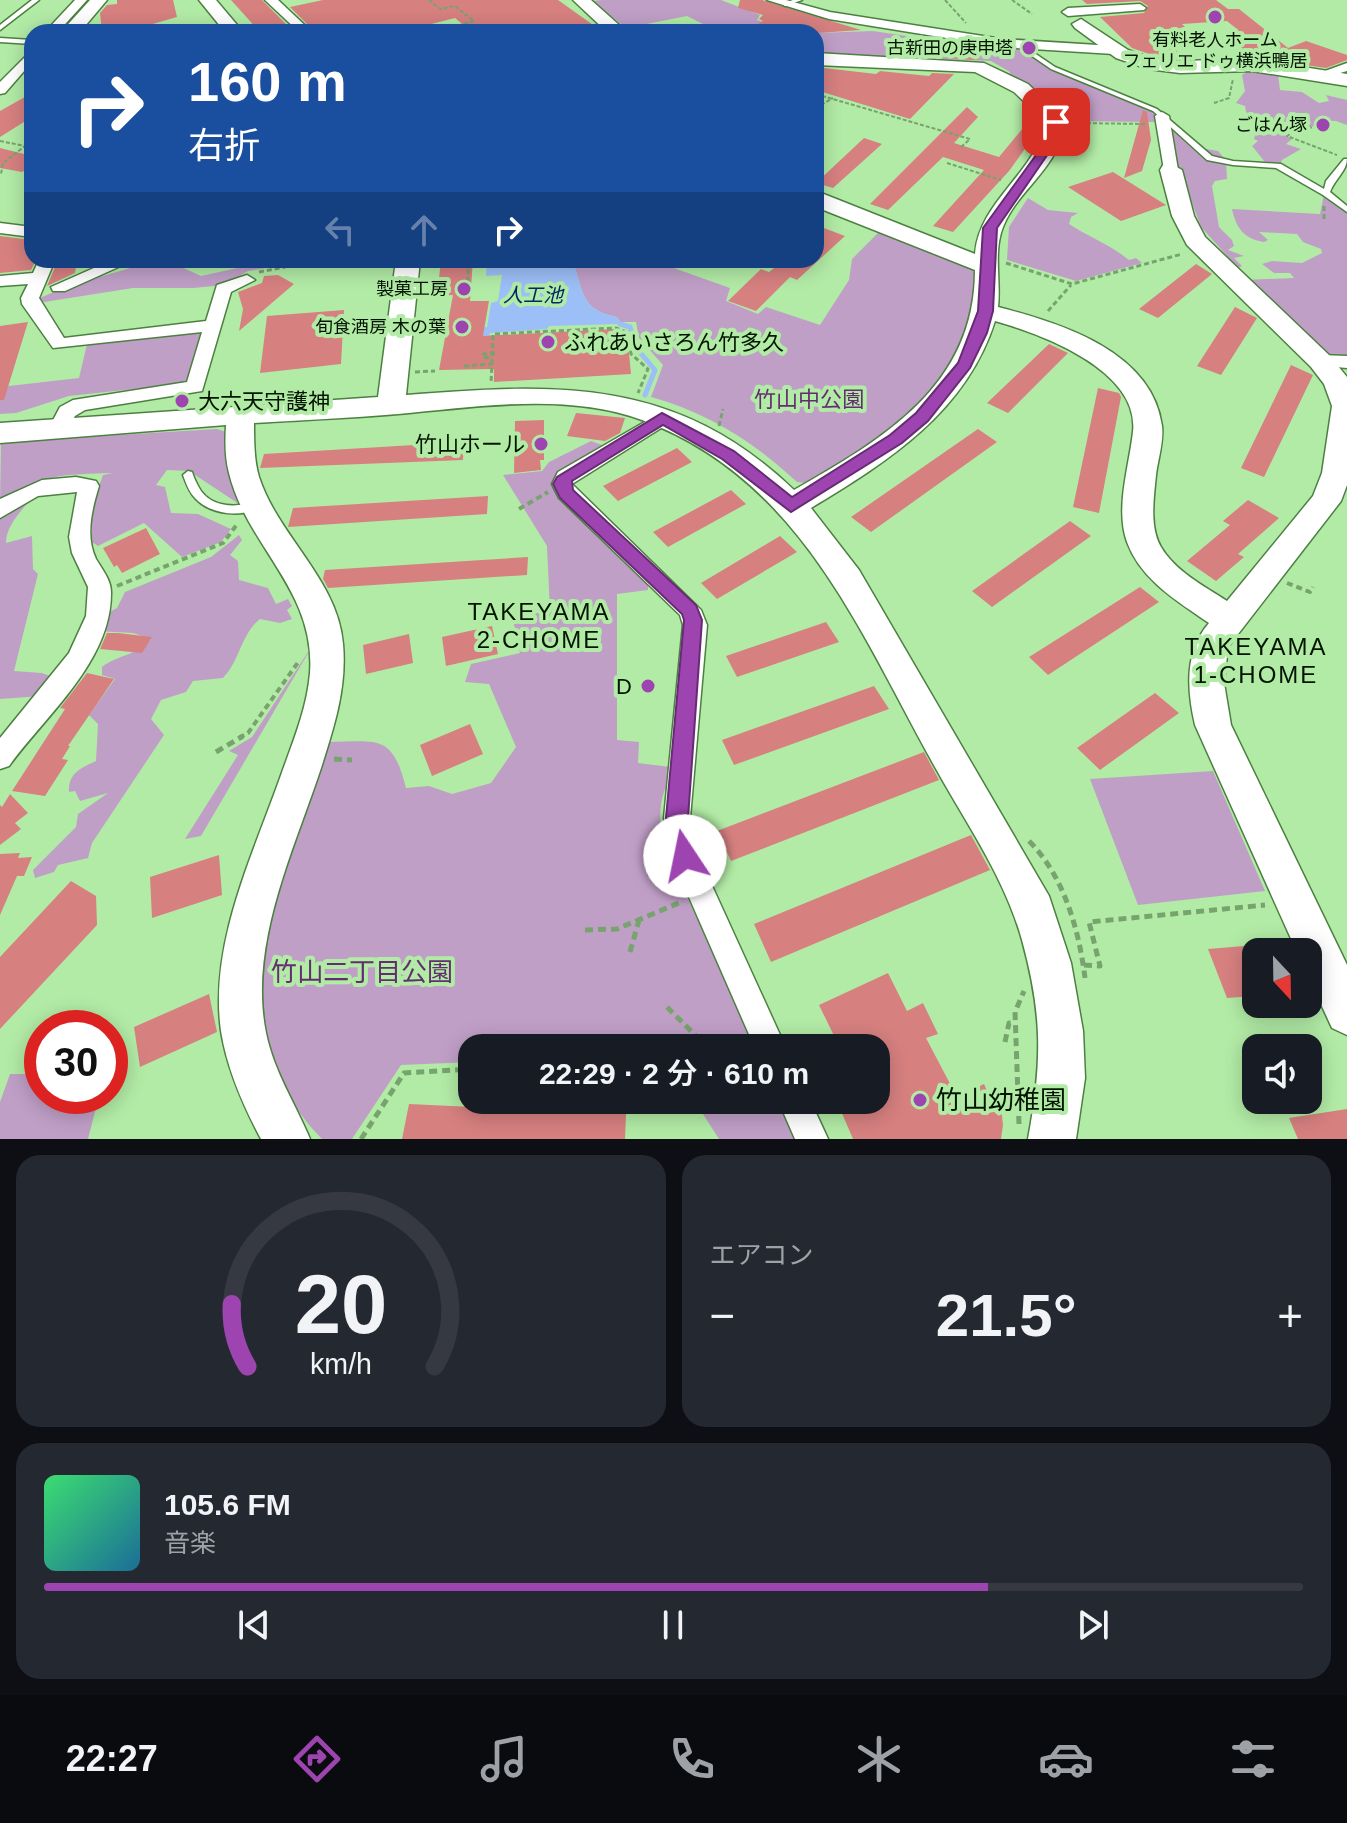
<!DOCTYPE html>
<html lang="ja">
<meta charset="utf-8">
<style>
body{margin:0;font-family:Arial,"Noto Sans JP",sans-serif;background:#242831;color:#f1f3f6;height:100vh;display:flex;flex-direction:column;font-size:30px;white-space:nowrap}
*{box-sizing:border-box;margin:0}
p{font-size:26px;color:#9ea1a6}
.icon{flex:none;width:44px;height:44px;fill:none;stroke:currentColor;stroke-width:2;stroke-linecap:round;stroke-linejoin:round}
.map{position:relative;height:1139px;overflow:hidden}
.sheet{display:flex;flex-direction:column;gap:16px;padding:16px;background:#0d0f14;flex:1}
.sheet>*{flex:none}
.top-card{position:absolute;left:24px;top:24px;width:800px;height:244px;border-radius:24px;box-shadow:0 4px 20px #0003;background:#1a4fa0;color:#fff;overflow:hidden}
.needle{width:52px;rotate:158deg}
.controls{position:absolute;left:1242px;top:938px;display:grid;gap:16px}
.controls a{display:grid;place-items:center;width:80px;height:80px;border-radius:16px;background:#171b24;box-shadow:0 4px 20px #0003;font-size:40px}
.speed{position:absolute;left:24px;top:1010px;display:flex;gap:16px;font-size:40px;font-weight:700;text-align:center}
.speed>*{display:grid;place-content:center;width:104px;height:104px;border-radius:50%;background:#171b24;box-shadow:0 4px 20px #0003;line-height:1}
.speed .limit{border:12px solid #d22;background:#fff;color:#111}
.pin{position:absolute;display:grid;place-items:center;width:68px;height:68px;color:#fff;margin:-34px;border-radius:16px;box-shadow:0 4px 12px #0006}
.me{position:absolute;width:88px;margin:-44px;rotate:349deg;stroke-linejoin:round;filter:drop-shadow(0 0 6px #0008)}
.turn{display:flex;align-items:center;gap:28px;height:168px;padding:0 32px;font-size:36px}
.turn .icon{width:104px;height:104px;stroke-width:2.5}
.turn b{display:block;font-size:56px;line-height:68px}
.lanes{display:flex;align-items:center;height:76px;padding:0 32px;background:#0003;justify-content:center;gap:40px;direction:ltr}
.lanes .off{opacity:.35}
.big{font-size:60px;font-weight:600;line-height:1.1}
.sheet .card{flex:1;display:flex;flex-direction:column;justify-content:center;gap:12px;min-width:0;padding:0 28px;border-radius:24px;background:#242831}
.sheet .dial{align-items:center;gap:0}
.dial svg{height:208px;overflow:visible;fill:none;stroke:#363941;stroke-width:7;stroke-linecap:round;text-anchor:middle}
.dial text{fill:#f1f3f6;stroke:none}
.song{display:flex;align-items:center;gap:24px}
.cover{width:96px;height:96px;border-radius:12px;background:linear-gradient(135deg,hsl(140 70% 55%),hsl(200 70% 35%))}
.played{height:8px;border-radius:4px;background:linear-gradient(90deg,#9d44b0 75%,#363941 75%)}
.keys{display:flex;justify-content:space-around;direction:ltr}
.heat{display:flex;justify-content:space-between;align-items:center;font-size:44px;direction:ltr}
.sheet .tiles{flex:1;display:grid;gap:16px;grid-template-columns:1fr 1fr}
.card:last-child{grid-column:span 2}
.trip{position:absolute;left:458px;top:1034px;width:432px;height:80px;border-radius:24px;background:#171b24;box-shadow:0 4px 20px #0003;font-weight:600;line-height:80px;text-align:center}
.dock{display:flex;height:128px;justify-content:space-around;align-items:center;background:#090b0e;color:#9ea1a6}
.dock .icon{width:56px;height:56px}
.dock .selected{color:#9d44b0}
.dock b{font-size:36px;color:#f1f3f6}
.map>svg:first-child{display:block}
.green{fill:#c09fc7}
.water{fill:#9cbff8}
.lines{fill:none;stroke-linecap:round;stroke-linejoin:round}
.stream{stroke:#9cbff8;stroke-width:5}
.building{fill:#d78080}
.lane-casing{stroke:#4c8041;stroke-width:3}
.street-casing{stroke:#4c8041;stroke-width:3}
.secondary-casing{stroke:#4c8041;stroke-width:3}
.path-far3{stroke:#77a36e;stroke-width:2;stroke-dasharray:4 2;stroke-linecap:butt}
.path-far2{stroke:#77a36e;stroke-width:3;stroke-dasharray:5 3;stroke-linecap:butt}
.path-far1{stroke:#77a36e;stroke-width:4;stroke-dasharray:6 4;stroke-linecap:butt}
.path{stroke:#77a36e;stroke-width:5;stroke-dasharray:8 5;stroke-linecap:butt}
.lane{fill:#fff;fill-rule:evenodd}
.street{fill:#fff;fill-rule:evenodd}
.secondary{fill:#fff;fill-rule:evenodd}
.path-bridge{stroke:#77a36e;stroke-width:3;stroke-dasharray:5 3;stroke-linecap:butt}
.route{fill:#9d44b0;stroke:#662c72;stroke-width:2}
.poi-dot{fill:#9d44b0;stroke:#b2eba6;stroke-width:3}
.labels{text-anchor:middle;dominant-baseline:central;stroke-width:8;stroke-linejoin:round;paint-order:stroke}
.far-poi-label{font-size:18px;fill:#031500;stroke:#b2eba6;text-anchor:end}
.far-water-label{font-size:20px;font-style:italic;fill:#012868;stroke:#b2eba6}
.poi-label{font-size:22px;fill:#031500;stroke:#b2eba6;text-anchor:start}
.park-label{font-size:22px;fill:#632d6f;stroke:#b2eba6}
.neighbourhood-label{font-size:24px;letter-spacing:2px;fill:#031500;stroke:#b2eba6}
.near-park-label{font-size:26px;fill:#632d6f;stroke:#b2eba6}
.near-poi-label{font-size:26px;fill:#031500;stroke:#b2eba6;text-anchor:start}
</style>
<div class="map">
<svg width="1347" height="1139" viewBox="0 0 1347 1139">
<rect width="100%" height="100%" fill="#b2eba6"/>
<path class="green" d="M601,0H721L760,15L757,20L774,26L812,32H692L703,24L687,16L626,28L593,1Z
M873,31L960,44L1017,46L1049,68L1153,111L1159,116V122L1063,121L1055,102L1010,76V72L991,61L816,54V33Z
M1270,69L1278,75L1280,90L1302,92L1319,103L1329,101L1326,95L1347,100V125L1336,121H1316V126L1296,129L1281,121H1273L1275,129L1292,139L1286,144L1301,149L1282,160L1280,164L1265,162L1252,146L1258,141L1254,139L1258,125L1246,112L1245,106L1236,103L1245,91L1242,75L1250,70Z
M1171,123L1200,148L1218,151L1226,160L1227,179L1215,181L1212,186L1219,227L1232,240L1234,246L1228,250L1244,256L1234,258L1242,266L1238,268L1201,227L1188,192L1184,189L1166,124Z
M1324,194L1347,205V358L1322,352L1242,280L1294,278L1290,273H1274L1262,264L1272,261L1302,263L1322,253L1321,249L1303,242L1297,234L1259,232L1268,240L1264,242C1244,239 1236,228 1232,209L1320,214Z
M1028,198L1048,210L1078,213L1071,217L1069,224C1089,237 1109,244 1129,260L1136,258L1142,263L1076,281L1007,260L1009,227Z
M879,232L979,267C972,383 896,429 806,483L797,482C753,441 708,413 651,397L663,365L639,338L636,322H620L617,317C579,310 584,290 572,260H651L730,288L726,301L758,314L766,307L820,325L849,280L852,259Z
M275,260H291L284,265L248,271L223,285L194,288H133L38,303L35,300L68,286L134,267L177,265L201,276Z
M198,332L203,338L192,376L180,384L69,396L16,413L0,414V387L79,378L87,344Z
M217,429L232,434L239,504L189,471L167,470L156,485L165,487L171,513L198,514L231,529L221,542L182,557L144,523L98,546L92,542V504L103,475L113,473C63,475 41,472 0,505L1,442Z
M591,441L602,445L560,472L553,485L648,581V590L617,594V740L639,742L638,763L671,767C670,780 665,787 662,799C659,814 660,831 663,846L758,1048H472V1062L401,1065L352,1139H322C208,1023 283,870 326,742C377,742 392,732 406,788L429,786L452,794L491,783L516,747L489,684L465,682L471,664L520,653L512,615L550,612L547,546L503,475L542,471L549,462Z
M35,494C23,509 6,525 6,543L32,536L33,569L38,574L14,671L42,673L55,678L41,696L0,699V517Z
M239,535L242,540L230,555L238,561L239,580L268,588L276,604L288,599L292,606L287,610L292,619L280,623L260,619C241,634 240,661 223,678L193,681L186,692L161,700L151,719L164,735L92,843L88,858L58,865L54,872L35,878L33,870L76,827L78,814L108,793L80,801L75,791L69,792C68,773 81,768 96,761L98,724L89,715L115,679L102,675V667C117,655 141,654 151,639L133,633L97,631L103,615L117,608L125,592L211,557Z
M314,643L201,836L185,839L238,755L229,751L252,737Z
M1213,771L1265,891L1138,905L1090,779Z
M10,1074H42V1096H99L88,1139H0V1102Z
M694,1100H781L799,1139H719Z"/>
<path class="water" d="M487,260H572C584,290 579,310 617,317L620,324L549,326L547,329L490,333L489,337L474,338L475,328L487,327L491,303L498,301L502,275L486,276Z"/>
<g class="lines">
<path class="stream" d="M620,324L630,327L638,350L655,370L645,395"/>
</g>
<path class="building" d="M117,0H173L177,17L132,30L102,32L100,13L107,5L117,4Z
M231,0H262L287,25L259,31Z
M323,0H558L603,32H472L455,18L400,32H315L290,7Z
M740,0H762L861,30L818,33L758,24L763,21L759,19L763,15L738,8Z
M1082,0H1216L1228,9H1239L1288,48L1306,41L1347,55V60L1326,68L1241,56L1238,30L1227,21L1182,24L1192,34L1161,36L1181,54L1152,55L1132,48L1100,17L1144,13L1148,6L1140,1L1087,4Z
M962,44L980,47L978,60L948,58Z
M824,68L876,74L880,71L929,76L932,73L954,74L910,119L816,90V75Z
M32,93V117L0,137V111Z
M967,107L978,117L954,143L999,157L1028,122L1042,125L1009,171L953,232L933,226L984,170L943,157L888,210L870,204Z
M1143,110L1147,112L1151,140L1142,171L1124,178Z
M864,138L882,144L833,188L816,183Z
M0,148L32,156V166L22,172L0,168Z
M1113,172L1166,205L1121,221L1068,187Z
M816,225L845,236L797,280L790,277L756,311L728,301L761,269L769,272L784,260H816Z
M0,236L32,240L34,264L31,270L0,273Z
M58,260H77L75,273L47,286Z
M441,260H473L470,301H489L483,336L617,329L627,332L631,374L494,382V369L439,370L453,295L437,296Z
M1196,264L1212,274L1158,318L1139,309Z
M278,275L294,284L239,331L243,309L238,292L262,283L264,276Z
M1235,307L1257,318L1221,375L1197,366Z
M344,310L341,364L260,373L267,316Z
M28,322L4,400H0V326Z
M1049,344L1068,353L1008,413L987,403Z
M1291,365L1313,375L1264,477L1241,468Z
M1098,388L1119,393L1121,397L1099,513L1073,507Z
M576,413L596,415L625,418L620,433L605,441L567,436Z
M544,420V460H540L541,470L514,473L515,421Z
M978,429L997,442L871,532L851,517Z
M464,442L463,460L260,468L264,454Z
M677,448L692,462L618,501L603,486Z
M731,490L746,504L668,547L653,532Z
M488,496L487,514L288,527L293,508Z
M1248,500L1279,518L1238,554L1244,557L1216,581L1187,561L1230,525L1223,521Z
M1070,521L1091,536L992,607L972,591Z
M146,528L160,554L122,573L117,565L114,567L103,548Z
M780,536L797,552L717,599L701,583Z
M528,557L527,575L328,588L323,579L325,570Z
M1140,587L1159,602L1048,675L1029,657Z
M826,622L839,642L737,677L726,656Z
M492,626L498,654L446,666L442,637Z
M107,633H118L152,637L142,653L100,649Z
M409,634L413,663L366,674L363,645Z
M87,673L114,679L68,746H70L62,759L68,760L45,796L12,791L65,709L60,708Z
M874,686L889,709L734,765L722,740Z
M1155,693L1179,713L1100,770L1077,748Z
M470,724L483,754L432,776L420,745Z
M924,752L939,780L731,861L717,831Z
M10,794L28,813L15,823L21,829L0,845V805L2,807Z
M971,835L990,870L771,962L754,924Z
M20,853L18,858L32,857L24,876H17L0,915V854Z
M219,855L222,895L152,918L150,877Z
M71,881L96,896L97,925L0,1029V957Z
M1256,945V996L1227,998L1208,949Z
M888,973L907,1011L923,1003L938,1034L926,1038L957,1097L984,1084L992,1102L1000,1098L1003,1125L1001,1139H853L838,1104L847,1100H876V1048H840L819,1005Z
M209,994L217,1032L140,1067L134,1027Z
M409,1104L626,1114L625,1139H402Z
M1347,1109V1139H1298L1289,1118Z"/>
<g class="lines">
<g class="lane-casing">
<path id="lane" d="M32,0H39L0,30V25Z
M793,0H802L785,6L782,4Z
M0,38L32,40V44L0,42Z
M1018,42L1055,67L1157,109L1212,156L1233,161L1281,164L1324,189L1326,181L1344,159H1347C1347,171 1334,180 1330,192L1347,206V212L1323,195L1276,168L1233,165L1207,160L1153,111L1051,69L1016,45L1015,44Z
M188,471L192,472C194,478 197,485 201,491C213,508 238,508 256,501L261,505C245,519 210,515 195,498C189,492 186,483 183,475Z"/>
</g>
<g class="street-casing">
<path id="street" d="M75,0H87L58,32H45Z
M265,0H278L312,32H299Z
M767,0H786L830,12L1002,39L1114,46L1120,50L1114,54L1002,47L829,19Z
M1140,4L1146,8L1144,10L1068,16L1062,12L1068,8Z
M32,50V62L5,93L0,94V82Z
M1347,63V71L1320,79L1314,75Z
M1162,112L1169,116L1178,170L1171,174L1164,170L1155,116Z
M0,223L32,227V237L0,233Z
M39,260H55L39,298L64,338L206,321L217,285L247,275L255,280L231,292L202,391L85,410L75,416L67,431L60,433L50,426L60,407L73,400L187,382L202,332L53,348L22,304L21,298L28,284L0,286V276L33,273Z
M112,260H134L65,291H53L51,287Z
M1320,355L1347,356V368L1314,365L1311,361L1314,357Z
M662,412L672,418L669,423L572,484L701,610L707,625L690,818L698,855L786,1048H755L671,856L664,818L683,625L680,615L559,498L552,484L558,472Z
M76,477L96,481L99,486C92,509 85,536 96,559C102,569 111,580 111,592C112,661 46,715 9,766L0,769V738L69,653L86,616L88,587L72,553L69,537L77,492L38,496L0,518V499L42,480Z
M778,1100H810L828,1139H795Z"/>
</g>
<g class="secondary-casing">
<path id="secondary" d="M90,0H107L80,32H61Z
M199,0H216L243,32H225Z
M573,0H591L627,32H607Z
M1081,19L1128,50L1151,58L1180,61L1252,59L1347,74V86L1252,71L1180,73L1148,69L1116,58L1075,28L1072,24Z
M816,53L984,63L1028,84L1063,118L1066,122C1057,171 1018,189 1003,227C993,252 1001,281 998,307C1060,323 1152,351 1162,426C1164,441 1158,459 1156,475C1154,496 1149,527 1161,547C1175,571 1204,586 1227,601L1313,496L1322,473L1332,406L1324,384L1311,367L1187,245L1172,216L1160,170L1163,165L1171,164L1182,170L1194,216L1205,237L1329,355L1347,377V485L1341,501L1228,647L1224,683L1231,725L1347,965V1035L1332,1028L1308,976V952H1297L1195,725C1187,690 1184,652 1209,623C1177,601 1141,580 1127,542C1115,508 1129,467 1133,432C1140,370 1041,334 995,321C966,412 889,461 811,508L859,570L1049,896L1071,963L1083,1031L1085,1078L1076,1139H1028C1042,1063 1043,1016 1022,940C1005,878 966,823 935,767C859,631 800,478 642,420C567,392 476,407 398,414C350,418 302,420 254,423C254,441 254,460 259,477C278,536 338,580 343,644C347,688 334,727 321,768C294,850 248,945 266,1033C274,1072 295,1103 310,1139H261C243,1105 227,1069 221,1031C209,945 252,857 280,778C292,744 307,709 310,673C316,590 247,547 229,473C225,458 225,441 226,425L0,443V423L378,397L396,260H420L406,395C558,383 676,377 794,490C883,439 975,386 975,270L816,207V191L975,254C979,201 1035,174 1046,122L1014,92L975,72L816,65Z"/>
</g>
<path class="path-far3" d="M429,0L440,9L455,6L474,21L453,27L459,32
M945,0L966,23
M1012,0L1032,14
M821,93L819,95L970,139L960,148
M1214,103L1229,98L1233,79
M816,108L833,98
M1073,118H1086
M1075,123L1146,124
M1318,127L1298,129L1287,136L1337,155
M32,139L27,141L32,143
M0,141L25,146L3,163L1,174
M947,163L1001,180"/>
<path class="path-far2" d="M1324,206V219
M1006,263L1072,284L1182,254
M259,272L285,267L294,260
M467,290L469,260
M1048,311L1071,285
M492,364L493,334L616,328L627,332L631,354L648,369L638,393
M464,366L492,364L491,383
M415,372L435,371
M719,426L723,409"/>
<path class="path-far1" d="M519,509L548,492
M1287,583L1310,592L1313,587
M117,586L223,543L238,523
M239,738L248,733L299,661"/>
<path class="path" d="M216,752L243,736
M334,759L352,760
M1029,841C1064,876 1079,930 1085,978
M585,930L617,929L681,902
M630,952L639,920
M1084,965L1100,966L1089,922L1265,905
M272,967L345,963
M667,1007L708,1048
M1005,1042L1009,1023H1015
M687,1048L698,1037
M1019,1124L1015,1012L1024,991
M361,1139L404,1073L472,1069"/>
<use href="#lane" class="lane"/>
<use href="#street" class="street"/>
<use href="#secondary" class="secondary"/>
<path class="path-bridge" d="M489,358L483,357V354L495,353"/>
</g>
<path class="route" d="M1052,120L1062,122L1061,135L997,228L993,311L987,333L970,368L928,421L902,443L791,512L722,459L663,425L572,481L573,490L696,605L702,620L688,818L696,856L693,864L685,867L677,864L666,818L684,620L682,614L560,498L553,484L557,477L662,413L734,451L792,497L890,435L916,413L958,363L978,311L983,228L1039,151L1049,135Z"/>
<g class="poi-dot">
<circle cx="1215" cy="17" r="8"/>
<circle cx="1029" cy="48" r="8"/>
<circle cx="1323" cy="125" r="8"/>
<circle cx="464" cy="289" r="8"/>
<circle cx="462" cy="327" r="8"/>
<circle cx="548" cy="342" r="8"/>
<circle cx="182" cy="401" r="8"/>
<circle cx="541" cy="444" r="8"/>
<circle cx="648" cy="686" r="8"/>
<circle cx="920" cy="1100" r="8"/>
</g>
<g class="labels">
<g class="far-poi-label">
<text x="1215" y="40" text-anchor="middle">有料老人ホーム<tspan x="1215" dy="21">フェリエ ドゥ横浜鴨居</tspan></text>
<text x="1013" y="48">古新田の庚申塔</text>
<text x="1307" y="125">ごはん塚</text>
<text x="448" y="289">製菓工房</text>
<text x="446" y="327">旬食酒房 木の葉</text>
</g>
<g class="far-water-label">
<text x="533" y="295">人工池</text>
</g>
<g class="poi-label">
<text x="564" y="342">ふれあいさろん竹多久</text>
<text x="198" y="401">大六天守護神</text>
<text x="525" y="444" text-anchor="end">竹山ホール</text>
<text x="632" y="686" text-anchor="end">D</text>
</g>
<g class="park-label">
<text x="809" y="399">竹山中公園</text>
</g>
<g class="neighbourhood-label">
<text x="539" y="611">TAKEYAMA<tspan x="539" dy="28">2-CHOME</tspan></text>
<text x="1256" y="646">TAKEYAMA<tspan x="1256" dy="28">1-CHOME</tspan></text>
</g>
<g class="near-park-label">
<text x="362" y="972">竹山二丁目公園</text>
</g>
<g class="near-poi-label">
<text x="936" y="1100">竹山幼稚園</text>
</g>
</g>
</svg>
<div class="controls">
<a><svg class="needle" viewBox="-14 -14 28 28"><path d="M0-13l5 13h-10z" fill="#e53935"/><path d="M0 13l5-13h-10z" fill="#9ea1a6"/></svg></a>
<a><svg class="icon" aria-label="sound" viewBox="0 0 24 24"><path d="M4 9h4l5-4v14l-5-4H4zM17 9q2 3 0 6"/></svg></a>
</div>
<div class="speed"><div class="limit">30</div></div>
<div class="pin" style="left:1056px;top:122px;background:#d93025"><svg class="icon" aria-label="arrive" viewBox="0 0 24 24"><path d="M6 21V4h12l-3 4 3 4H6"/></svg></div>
<svg class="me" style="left:685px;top:856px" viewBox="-20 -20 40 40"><circle r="19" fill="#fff"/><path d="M0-13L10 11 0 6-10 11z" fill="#9d44b0"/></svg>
<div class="trip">22:29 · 2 分 · 610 m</div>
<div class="top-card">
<div class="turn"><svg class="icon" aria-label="right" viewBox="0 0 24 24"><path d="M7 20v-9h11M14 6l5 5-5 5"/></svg><div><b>160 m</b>右折</div></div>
<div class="lanes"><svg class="icon off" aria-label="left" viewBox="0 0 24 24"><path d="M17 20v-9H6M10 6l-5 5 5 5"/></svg><svg class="icon off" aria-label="ahead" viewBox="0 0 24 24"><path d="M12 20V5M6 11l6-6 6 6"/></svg><svg class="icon" aria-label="right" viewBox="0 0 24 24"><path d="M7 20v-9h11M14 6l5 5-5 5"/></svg></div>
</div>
</div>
<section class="sheet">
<div class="tiles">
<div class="card dial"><svg viewBox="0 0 100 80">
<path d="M14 69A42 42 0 1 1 86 69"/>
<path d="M14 69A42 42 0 0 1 8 45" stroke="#9d44b0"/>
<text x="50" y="56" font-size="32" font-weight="700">20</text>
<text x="50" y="72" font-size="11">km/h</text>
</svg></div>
<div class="card"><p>エアコン</p>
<div class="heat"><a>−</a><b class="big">21.5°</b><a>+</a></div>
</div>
<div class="card">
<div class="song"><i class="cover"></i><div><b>105.6 FM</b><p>音楽</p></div></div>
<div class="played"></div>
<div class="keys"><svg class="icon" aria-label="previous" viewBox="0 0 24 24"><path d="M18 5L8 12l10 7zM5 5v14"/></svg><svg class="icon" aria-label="pause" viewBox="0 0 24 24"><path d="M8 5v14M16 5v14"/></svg><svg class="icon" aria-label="next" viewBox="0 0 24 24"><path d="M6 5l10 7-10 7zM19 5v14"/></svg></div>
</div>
</div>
</section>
<nav class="dock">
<b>22:27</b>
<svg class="icon selected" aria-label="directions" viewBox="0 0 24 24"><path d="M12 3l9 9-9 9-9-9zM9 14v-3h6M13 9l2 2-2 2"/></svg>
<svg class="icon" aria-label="music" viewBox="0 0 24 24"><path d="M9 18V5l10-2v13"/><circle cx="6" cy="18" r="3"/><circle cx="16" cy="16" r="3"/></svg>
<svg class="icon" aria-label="phone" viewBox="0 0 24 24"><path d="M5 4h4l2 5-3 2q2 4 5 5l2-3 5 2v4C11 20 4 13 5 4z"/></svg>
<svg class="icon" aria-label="climate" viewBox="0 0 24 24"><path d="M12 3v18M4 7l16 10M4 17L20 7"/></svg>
<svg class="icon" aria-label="car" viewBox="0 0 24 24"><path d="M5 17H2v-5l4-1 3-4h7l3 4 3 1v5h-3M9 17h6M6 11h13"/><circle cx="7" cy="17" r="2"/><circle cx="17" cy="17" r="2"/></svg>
<svg class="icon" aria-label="filters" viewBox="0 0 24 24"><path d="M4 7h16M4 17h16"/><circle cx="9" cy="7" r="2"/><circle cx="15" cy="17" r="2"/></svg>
</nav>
